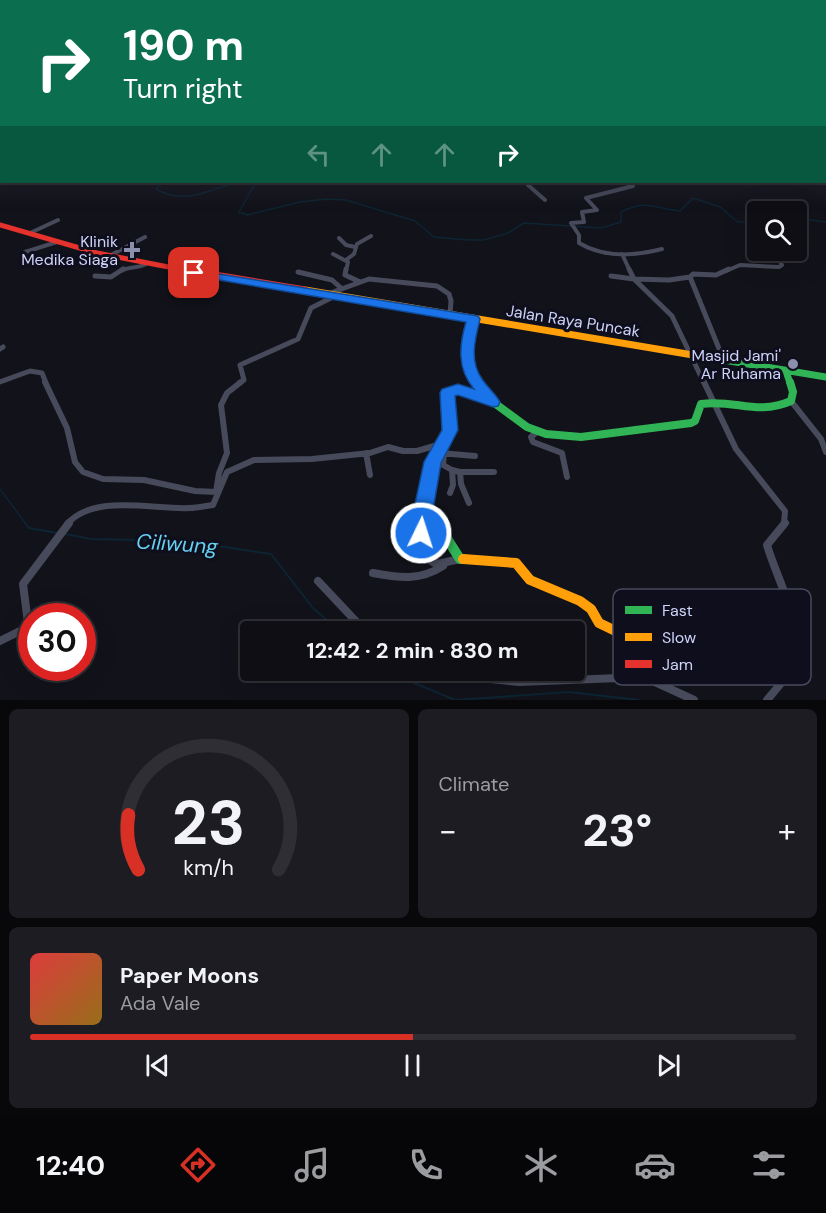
<!DOCTYPE html>
<meta charset="utf-8">
<style>
body{margin:0;font-family:"DM Sans",sans-serif;background:#1c1c22;color:#f1f3f6;height:100vh;display:flex;flex-direction:column;font-size:22px;white-space:nowrap}
*{box-sizing:border-box;margin:0}
p{font-size:20px;color:#9b9ca0}
.icon{flex:none;width:33px;height:33px;fill:none;stroke:currentColor;stroke-width:2;stroke-linecap:round;stroke-linejoin:round}
.map{position:relative;height:700px;overflow:hidden}
.details{display:flex;flex-direction:column;gap:9px;padding:9px;background:#08080b;flex:1}
.details>*{flex:none}
.banner{position:absolute;left:0px;top:0px;width:826px;height:183px;box-shadow:0 6px 24px #0002,0 0 0 2px #2e2e34;background:#0b6e4f;color:#fff;overflow:hidden}
.tools{position:absolute;left:747px;top:201px;display:grid;gap:12px}
.tools a{display:grid;place-items:center;width:60px;height:60px;border-radius:6px;background:#0e0e14;box-shadow:0 6px 24px #0002,0 0 0 2px #2e2e34;font-size:30px}
.speed{position:absolute;left:18px;top:603px;display:flex;gap:12px;font-size:30px;font-weight:700;text-align:center}
.speed>*{display:grid;place-content:center;width:78px;height:78px;border-radius:50%;background:#0e0e14;box-shadow:0 6px 24px #0002,0 0 0 2px #2e2e34;line-height:1}
.speed .limit{border:9px solid #d22;background:#fff;color:#111}
.pin{position:absolute;display:grid;place-items:center;width:51px;height:51px;color:#fff;margin:-26px;border-radius:12px;box-shadow:0 3px 9px #0006}
.me{position:absolute;width:66px;margin:-33px;rotate:4deg;stroke-linejoin:round;filter:drop-shadow(0 0 4px #0008)}
.turn{display:flex;align-items:center;gap:21px;height:126px;padding:0 24px;font-size:27px}
.turn .icon{width:78px;height:78px;stroke-width:2.5}
.turn b{display:block;font-size:42px;line-height:51px}
.lanes{display:flex;align-items:center;height:57px;padding:0 24px;background:#0003;justify-content:center;gap:30px;direction:ltr}
.lanes .off{opacity:.35}
.big{font-size:45px;font-weight:700;line-height:1.1}
.details .widget{flex:1;display:flex;flex-direction:column;justify-content:center;gap:9px;min-width:0;padding:0 21px;border-radius:9px;background:#1c1c22}
.details .dial{align-items:center;gap:0}
.dial svg{height:156px;overflow:visible;fill:none;stroke:#2e2e34;stroke-width:7;stroke-linecap:round;text-anchor:middle}
.dial text{fill:#f1f3f6;stroke:none}
.song{display:flex;align-items:center;gap:18px}
.cover{width:72px;height:72px;border-radius:9px;background:linear-gradient(135deg,hsl(0 70% 55%),hsl(40 70% 35%))}
.played{height:6px;border-radius:3px;background:linear-gradient(90deg,#d93025 50%,#2e2e34 50%)}
.keys{display:flex;justify-content:space-around;direction:ltr}
.heat{display:flex;justify-content:space-between;align-items:center;font-size:33px;direction:ltr}
.details .tiles{flex:1;display:grid;gap:9px;grid-template-columns:1fr 1fr}
.widget:last-child{grid-column:span 2}
.trip{position:absolute;left:240px;top:621px;width:345px;height:60px;border-radius:6px;background:#0e0e14;box-shadow:0 6px 24px #0002,0 0 0 2px #2e2e34;font-weight:700;line-height:60px;text-align:center}
.tabs{display:flex;height:96px;justify-content:space-around;align-items:center;background:#060608;color:#9b9ca0}
.tabs .icon{width:42px;height:42px}
.tabs .selected{color:#d93025}
.tabs b{font-size:27px;color:#f1f3f6}
.map>svg:first-child{display:block}
.lines{fill:none;stroke-linecap:round;stroke-linejoin:round}
.stream-far1{stroke:#0d2433;stroke-width:1.5}
.stream{stroke:#0d2433;stroke-width:2}
.street-far4{stroke:#474a5a;stroke-width:3}
.street-far3{stroke:#474a5a;stroke-width:4}
.street-far2{stroke:#474a5a;stroke-width:5}
.street-far1{stroke:#474a5a;stroke-width:6}
.street{stroke:#474a5a;stroke-width:8}
.fast-far2{stroke:#30b455;stroke-width:7}
.fast-far1{stroke:#30b455;stroke-width:8}
.fast{stroke:#30b455;stroke-width:10}
.slow-far1{stroke:#ff9f0a;stroke-width:7}
.slow{stroke:#ff9f0a;stroke-width:10}
.jam-far1{stroke:#e5322d;stroke-width:5}
.jam{stroke:#e5322d;stroke-width:7}
.route{fill:#1a73e8;stroke:#114b97;stroke-width:1.5}
.poi-dot{fill:#8c8fac;stroke:#0e0e1d;stroke-width:2}
.labels{text-anchor:middle;dominant-baseline:central;stroke-width:6;stroke-linejoin:round;paint-order:stroke}
.poi-label{font-size:16px;fill:#ced3fa;stroke:#0e0e1d;text-anchor:end}
.street-label{font-size:16px;fill:#ced3fa;stroke:#0e0e1d}
.near-water-label{font-size:21px;font-style:italic;fill:#66d1f1;stroke:#0e0e1d}
.key{fill:#0e0e1d;stroke:#48495f;stroke-width:1.5}
.key-label{font-size:16px;fill:#ced3fa}
</style>
<div class="map">
<svg width="826" height="700" viewBox="0 0 826 700">
<rect width="100%" height="100%" fill="#12121a"/>
<g class="lines">
<path class="stream-far1" d="M162,182L156,189C183,205 209,191 236,182
M252,182H256L239,212L247,215L300,202L327,199L346,200L415,221L434,237L468,240H484L508,233L524,223L601,228L621,222V212C646,199 654,208 680,211L693,198L720,207L738,222H758
M796,218L826,222
M0,489L26,524"/>
<path class="stream" d="M25,523L29,528L57,533
M65,534L91,539L185,541L271,554L313,608L340,632
M383,670L455,700
M456,700L569,692L639,700"/>
<path class="street-far4" d="M1,159L2,165
M0,171L2,169"/>
<path class="street-far3" d="M531,182L528,185L545,200
M633,182V186L586,198L597,210L582,212L584,222L571,223L579,235V243C604,258 635,256 662,249
M0,183H36
M30,233L58,220
M339,238L346,245L355,247
M25,252L57,242
M333,254L348,262L346,271
M622,254L630,271
M109,256L145,237
M346,260L354,254L357,244L371,236
M121,271C129,266 137,269 146,264
M726,271L740,265L779,267L782,265L776,254"/>
<path class="street-far2" d="M346,269L345,275L358,281
M629,269L634,279L669,280L690,277
M298,272L332,280L341,288
M95,276L111,277L123,269
M611,276L634,279L672,316L704,383
M325,295L369,279L437,286L449,294L451,301L450,315
M473,319C466,343 464,362 479,383
M0,349L3,347
M724,361L690,277L693,274L716,275L729,269
M0,382L30,371L42,373L46,383
M239,383L244,380L240,365L298,339L311,308L335,296"/>
<path class="street-far1" d="M45,382L67,428L75,462L83,472L103,479L144,480L195,491L216,492L219,473L227,453L221,405L227,393L241,382
M478,382L492,400
M704,382L736,449L785,511L784,524
M791,401L821,439L826,452
M537,432L531,437L533,442L562,453L567,477
M366,453L370,475
M440,453L475,456
M444,453L443,465L452,470L453,485L450,493
M452,470L460,472L461,484L469,503
M460,472H494
M67,524C95,493 153,510 190,508C197,508 205,506 213,505L227,472L254,460L312,459L370,453L388,447L403,451H417L441,444
M421,524L424,512"/>
<path class="street" d="M421,523C421,537 421,559 437,564L460,559
M373,573C399,578 420,581 443,566
M318,581L366,632
M0,641L22,630L28,623L23,584L69,523
M441,670L471,677L519,682L644,677L694,700
M767,700C777,688 788,677 793,662C804,624 777,580 767,545L785,523"/>
<path class="fast-far2" d="M693,355L826,377
M786,371L790,383"/>
<path class="fast-far1" d="M439,524L424,512L423,505L432,462L450,430L447,393L458,389L493,402L527,427L546,434L581,437L691,423L695,421L701,404C736,399 756,416 791,401L793,392L790,382"/>
<path class="fast" d="M437,523L460,559H463"/>
<path class="slow-far1" d="M305,290L693,355"/>
<path class="slow" d="M463,559L516,563L530,580L580,601L591,609L599,623L628,637L644,677"/>
<path class="jam-far1" d="M0,225L97,253L189,271"/>
<path class="jam" d="M179,269L305,290"/>
</g>
<linearGradient id="sky" x2="0" y2="1"><stop stop-color="#0a0a0e"/><stop offset="0.53" stop-color="#333949"/><stop offset="1" stop-color="#333949" stop-opacity="0"/></linearGradient>
<rect width="826" height="207" fill="url(#sky)"/>
<path class="route" d="M194,270L478,316L480,319C475,339 469,361 482,379C487,387 495,393 500,402L498,406L493,407L458,395L455,396L458,430L441,463L428,539L421,541L415,539L412,518L424,462L442,430L440,393L442,389L458,384L474,389C457,369 459,346 466,322L190,275L188,273Z"/>
<g class="poi-dot">
<path d="M129 241h6v6h6v6h-6v6h-6v-6h-6v-6h6z"/>
<circle cx="793" cy="364" r="6"/>
</g>
<g class="labels">
<g class="poi-label">
<text x="118" y="241">Klinik<tspan x="118" dy="18">Medika Siaga</tspan></text>
<text x="781" y="355">Masjid Jami'<tspan x="781" dy="18">Ar Ruhama</tspan></text>
</g>
<g class="street-label">
<text transform="translate(573 321) rotate(9)">Jalan Raya Puncak</text>
</g>
<g class="near-water-label">
<text transform="translate(177 544) rotate(4)">Ciliwung</text>
</g>
</g>
<rect x="613" y="589" width="198" height="96" rx="9" class="key"/>
<rect x="625" y="606" width="27" height="8" fill="#30b455"/>
<rect x="625" y="633" width="27" height="8" fill="#ff9f0a"/>
<rect x="625" y="660" width="27" height="8" fill="#e5322d"/>
<g class="key-label">
<text x="662" y="616">Fast</text>
<text x="662" y="643">Slow</text>
<text x="662" y="670">Jam</text>
</g>
</svg>
<div class="tools">
<a><svg class="icon" aria-label="search" viewBox="0 0 24 24"><circle cx="10" cy="10" r="6"/><path d="M15 15l6 6"/></svg></a>
</div>
<div class="speed"><div class="limit">30</div></div>
<div class="pin" style="left:194px;top:273px;background:#d93025"><svg class="icon" aria-label="arrive" viewBox="0 0 24 24"><path d="M6 21V4h12l-3 4 3 4H6"/></svg></div>
<svg class="me" style="left:421px;top:533px" viewBox="-20 -20 40 40"><circle r="17" fill="#1a73e8" stroke="#fff" stroke-width="3"/><path d="M0-11L8 9 0 5-8 9z" fill="#fff"/></svg>
<div class="trip">12:42 · 2 min · 830 m</div>
<div class="banner">
<div class="turn"><svg class="icon" aria-label="right" viewBox="0 0 24 24"><path d="M7 20v-9h11M14 6l5 5-5 5"/></svg><div><b>190 m</b>Turn right</div></div>
<div class="lanes"><svg class="icon off" aria-label="left" viewBox="0 0 24 24"><path d="M17 20v-9H6M10 6l-5 5 5 5"/></svg><svg class="icon off" aria-label="ahead" viewBox="0 0 24 24"><path d="M12 20V5M6 11l6-6 6 6"/></svg><svg class="icon off" aria-label="ahead" viewBox="0 0 24 24"><path d="M12 20V5M6 11l6-6 6 6"/></svg><svg class="icon" aria-label="right" viewBox="0 0 24 24"><path d="M7 20v-9h11M14 6l5 5-5 5"/></svg></div>
</div>
</div>
<section class="details">
<div class="tiles">
<div class="widget dial"><svg viewBox="0 0 100 80">
<path d="M14 69A42 42 0 1 1 86 69"/>
<path d="M14 69A42 42 0 0 1 9 41" stroke="#d93025"/>
<text x="50" y="56" font-size="32" font-weight="700">23</text>
<text x="50" y="72" font-size="11">km/h</text>
</svg></div>
<div class="widget"><p>Climate</p>
<div class="heat"><a>−</a><b class="big">23°</b><a>+</a></div>
</div>
<div class="widget">
<div class="song"><i class="cover"></i><div><b>Paper Moons</b><p>Ada Vale</p></div></div>
<div class="played"></div>
<div class="keys"><svg class="icon" aria-label="previous" viewBox="0 0 24 24"><path d="M18 5L8 12l10 7zM5 5v14"/></svg><svg class="icon" aria-label="pause" viewBox="0 0 24 24"><path d="M8 5v14M16 5v14"/></svg><svg class="icon" aria-label="next" viewBox="0 0 24 24"><path d="M6 5l10 7-10 7zM19 5v14"/></svg></div>
</div>
</div>
</section>
<nav class="tabs">
<b>12:40</b>
<svg class="icon selected" aria-label="directions" viewBox="0 0 24 24"><path d="M12 3l9 9-9 9-9-9zM9 14v-3h6M13 9l2 2-2 2"/></svg>
<svg class="icon" aria-label="music" viewBox="0 0 24 24"><path d="M9 18V5l10-2v13"/><circle cx="6" cy="18" r="3"/><circle cx="16" cy="16" r="3"/></svg>
<svg class="icon" aria-label="phone" viewBox="0 0 24 24"><path d="M5 4h4l2 5-3 2q2 4 5 5l2-3 5 2v4C11 20 4 13 5 4z"/></svg>
<svg class="icon" aria-label="climate" viewBox="0 0 24 24"><path d="M12 3v18M4 7l16 10M4 17L20 7"/></svg>
<svg class="icon" aria-label="car" viewBox="0 0 24 24"><path d="M5 17H2v-5l4-1 3-4h7l3 4 3 1v5h-3M9 17h6M6 11h13"/><circle cx="7" cy="17" r="2"/><circle cx="17" cy="17" r="2"/></svg>
<svg class="icon" aria-label="filters" viewBox="0 0 24 24"><path d="M4 7h16M4 17h16"/><circle cx="9" cy="7" r="2"/><circle cx="15" cy="17" r="2"/></svg>
</nav>
